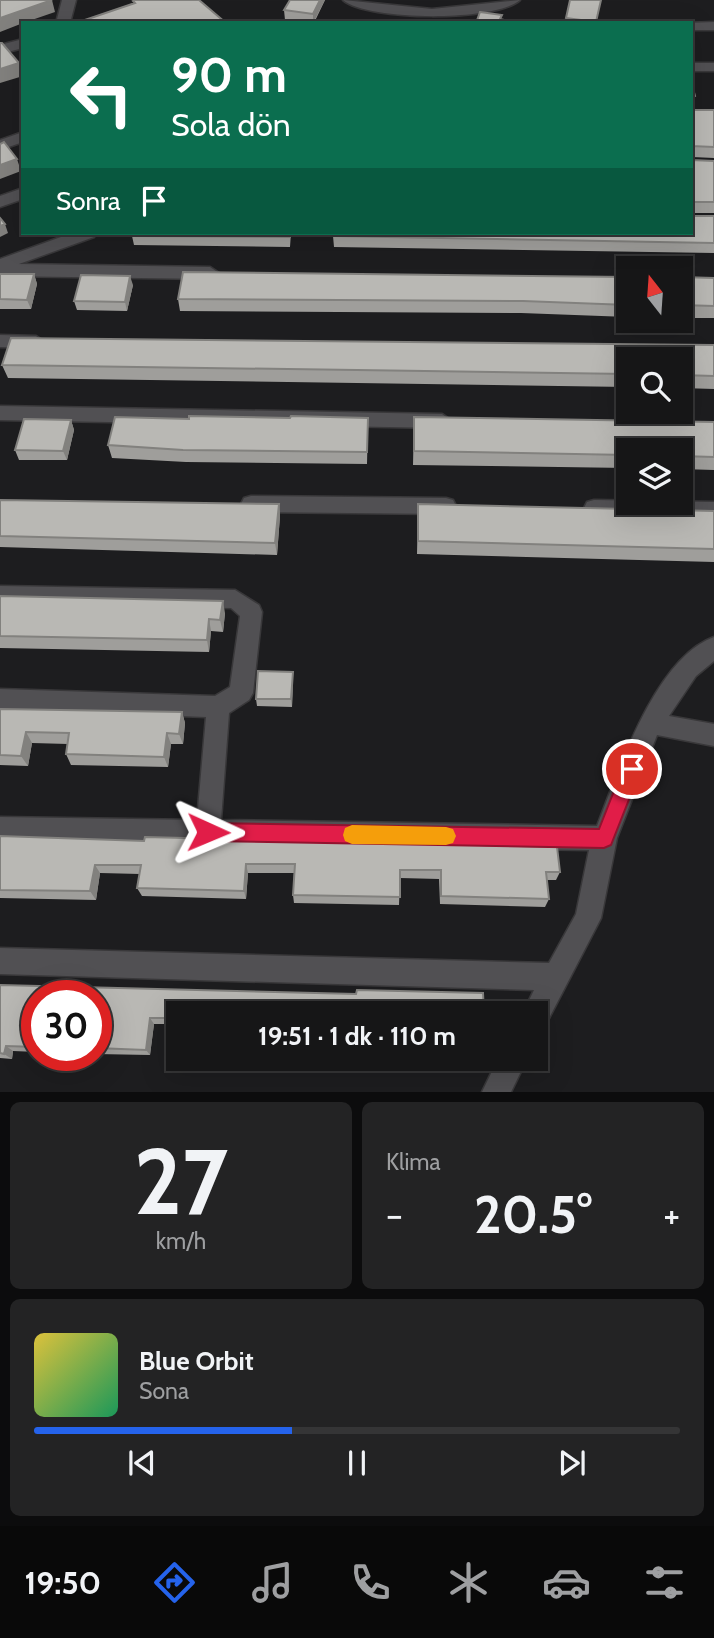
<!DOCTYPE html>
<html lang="tr">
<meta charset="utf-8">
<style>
body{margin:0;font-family:Cabin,sans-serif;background:#232324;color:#f1f3f6;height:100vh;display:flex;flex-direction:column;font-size:26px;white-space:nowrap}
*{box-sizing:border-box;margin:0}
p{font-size:23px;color:#9e9fa1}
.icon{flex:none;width:38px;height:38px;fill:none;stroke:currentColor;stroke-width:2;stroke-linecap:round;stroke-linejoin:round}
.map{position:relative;height:1092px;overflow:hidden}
.drawer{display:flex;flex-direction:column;gap:10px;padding:10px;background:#0c0c0d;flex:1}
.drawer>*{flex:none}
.banner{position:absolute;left:21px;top:21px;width:672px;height:214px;border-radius:0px;box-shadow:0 7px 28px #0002,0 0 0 2px #353536;background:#0b6e4f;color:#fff;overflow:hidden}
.needle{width:46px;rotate:343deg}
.controls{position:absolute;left:616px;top:256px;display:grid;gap:14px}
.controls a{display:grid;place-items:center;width:77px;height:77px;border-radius:0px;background:#161617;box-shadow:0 7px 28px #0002,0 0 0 2px #353536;font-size:35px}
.speed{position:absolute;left:21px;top:980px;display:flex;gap:14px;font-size:35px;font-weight:700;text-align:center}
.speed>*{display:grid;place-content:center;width:91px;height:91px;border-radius:50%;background:#161617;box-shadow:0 7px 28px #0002,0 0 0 2px #353536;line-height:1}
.speed .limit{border:10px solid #d22;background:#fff;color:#111}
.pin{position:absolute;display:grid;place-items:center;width:60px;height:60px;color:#fff;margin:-30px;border:4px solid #fff;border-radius:50%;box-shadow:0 2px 7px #0007}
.me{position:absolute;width:77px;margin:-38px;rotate:91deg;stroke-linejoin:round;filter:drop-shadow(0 0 5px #0008)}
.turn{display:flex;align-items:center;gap:24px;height:147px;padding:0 35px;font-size:32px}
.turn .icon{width:91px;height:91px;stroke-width:2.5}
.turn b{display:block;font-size:49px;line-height:60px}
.then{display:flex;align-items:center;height:66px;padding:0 35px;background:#0003;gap:14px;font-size:26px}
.big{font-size:52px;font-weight:700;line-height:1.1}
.drawer .card{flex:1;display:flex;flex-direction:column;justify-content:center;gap:10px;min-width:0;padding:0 24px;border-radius:10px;background:#232324}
.drawer .dial{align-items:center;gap:0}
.dial b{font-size:91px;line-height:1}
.song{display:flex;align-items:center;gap:21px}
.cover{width:84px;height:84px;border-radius:10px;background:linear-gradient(135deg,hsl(50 70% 55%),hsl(150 70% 35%))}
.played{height:7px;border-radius:4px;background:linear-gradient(90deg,#2563eb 40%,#353536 40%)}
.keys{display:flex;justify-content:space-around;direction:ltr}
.heat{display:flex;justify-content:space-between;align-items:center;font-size:38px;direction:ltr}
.drawer .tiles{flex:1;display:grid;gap:10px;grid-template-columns:1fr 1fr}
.card:last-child{grid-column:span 2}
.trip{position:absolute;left:166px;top:1001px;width:382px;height:70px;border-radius:0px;background:#161617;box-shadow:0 7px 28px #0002,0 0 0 2px #353536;font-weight:700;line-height:70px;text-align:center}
.tabs{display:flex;height:112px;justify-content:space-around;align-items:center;background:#090909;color:#9e9fa1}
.tabs .icon{width:49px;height:49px}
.tabs .on{color:#2563eb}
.tabs b{font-size:32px;color:#f1f3f6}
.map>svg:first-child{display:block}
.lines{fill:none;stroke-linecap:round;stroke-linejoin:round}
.minor-casing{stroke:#39383a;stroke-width:3}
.minor{fill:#515053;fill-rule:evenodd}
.wall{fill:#9f9e9b}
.shaded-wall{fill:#82817e}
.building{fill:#b9b8b4;stroke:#82817e;stroke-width:2}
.route{fill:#e11d48;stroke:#92132f;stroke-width:2}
.slow{fill:#f59e0b}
</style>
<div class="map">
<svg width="714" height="1092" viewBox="0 0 714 1092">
<rect width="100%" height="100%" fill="#1d1d1f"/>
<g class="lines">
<g class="minor-casing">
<path id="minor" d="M62,0H76L70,23H56Z
M343,0L432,9L520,0C495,22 368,21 343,0Z
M714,22V30H691V23H687Z
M23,39V48L0,54V45Z
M691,63H714V71H691Z
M23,132V142L0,150V140Z
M23,188V199L0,207V196Z
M72,233H96L94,237L19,264L210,267L219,273L210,279L0,276V259Z
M0,335L36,336L45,342L36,348L0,347Z
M0,406L442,414L452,421L442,428L0,420Z
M251,496L446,498L453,500L456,506L453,512L446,514L251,512L244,510L241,504L244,498Z
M594,500L714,502V518L594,516L587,514L584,508L587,502Z
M0,586L235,590L259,605L262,612L253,693L249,700L229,713L221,820L597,826C618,772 655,658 714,637V661L696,676L669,716L714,724V746L657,735L617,838L601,918L546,1024L536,1028V1013H523L534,990L0,974V948L549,963L576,914L589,850L0,841V817L197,820L206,717L0,709V689L215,696L230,687L240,616L231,608L0,604Z
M498,1059H527L511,1092H482Z"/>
</g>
<use href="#minor" class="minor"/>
</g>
<path class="wall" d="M290,0H325L314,23L285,20L284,10Z
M570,0H601L596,23H565Z
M692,106V110H714V158L692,157V160L714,161V213H692V216H714V253L334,247L333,236L691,233Z
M291,233L290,247L134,245L132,236Z
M0,274H34L37,284L31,309H0Z
M628,277V317L521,313L180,311L178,299Z
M681,277L714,278V318H681Z
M133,285L127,311L77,310L74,301Z
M714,345V389L681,388V359H628V387L8,378L2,365Z
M414,417L714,422V470L681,469V450H628V468L413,465Z
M368,418L367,464L186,462L112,458L108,445L189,419Z
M71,420L74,430L67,460H19L15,450Z
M0,500L279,504L280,516L277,555L0,547Z
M418,504L714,511V562L417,554Z
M0,596L225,613L223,632L211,631L209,652L0,648Z
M293,679L292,707L257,706L256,699Z
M0,709L182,712L185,723L183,744H171L168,767L71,765L66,754L68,744L32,743L28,766L0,765Z
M0,836L560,872L556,880H547L549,899L545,907L440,904L439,879L400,878L399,905L294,903L293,895L294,873H248L246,899L142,896L137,888L140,874L100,873L96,900L0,898Z
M0,985L356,994L483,993L178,1013V1024H154L150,1055L96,1054V996H37V1052L13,1051L12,1059L0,1058Z
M429,1059H469V1060Z"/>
<path class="shaded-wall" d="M52,0L55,12L23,23L0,32V18Z
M320,0H325L313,23V14Z
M19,63L23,76L0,83V69Z
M17,159L21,171L0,179V165Z
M5,224L8,233L0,237V226Z
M34,274L37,284L31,309L27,300Z
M130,276L133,285L127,311L125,302Z
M71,420L74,430L67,460L63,451Z
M279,504L280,516L277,555L275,543Z
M223,601L225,613L223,632L220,620Z
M209,619L211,631L209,652L207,640Z
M293,672V679L292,707L291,699Z
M182,712L185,723L183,744L179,734Z
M26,732L32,743L28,766L21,756Z
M167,733L171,744L168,767L164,757Z
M246,864L248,873L246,899L244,891Z
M95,865L100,873L96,900L90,891Z
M150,1018L154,1024L150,1055L146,1050Z
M6,1046L13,1051L12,1059L4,1054Z"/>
<path class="building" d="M0,0H52L0,18Z
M135,0H199L226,23H76L135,3L133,1Z
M290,0H320L313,14L284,10Z
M570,0H601L596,22L566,18Z
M480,12L502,15L500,19L508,21L507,23H476Z
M0,43H2L19,63L0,69Z
M691,81L695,96L691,98L692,110H714V147L692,146V160L714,161V202H692V216H714V243L333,236V233H691Z
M4,142L17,159L0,165V144Z
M0,218L5,224L0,226Z
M133,233H290V237L132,236Z
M183,272L628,277V305L523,301L178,299Z
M0,274H34L27,300L0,299Z
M81,275L130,276L125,302L74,301Z
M681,277L714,278V306L681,305Z
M11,338L714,345V376L681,375V359H628V374L2,365Z
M189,416L290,418L291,416L368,418L367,452L183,450L108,445L115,417L189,419Z
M414,417L714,422V457L681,456V450H628V455L414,451Z
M24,419L71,420L63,451L15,450Z
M0,500L279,504L275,543L0,536Z
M418,504L714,511V549L418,541Z
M0,596L223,601L220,620L209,619L207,640L0,636Z
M258,671L293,672L291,699H256Z
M0,709L182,712L179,734L167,733L164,757L66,754L69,733L26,732L21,756L0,755Z
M0,836L144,841L145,837L557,847L560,872H546L549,899L441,896V870H400V897L293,895L295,864H246L244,891L137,888L141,865H95L90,891L0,890Z
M0,985L356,994L357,990L483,993L484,1013H178V1018H150L146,1050L96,1048V996H37V1047L6,1046L4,1054L0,1053Z"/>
<path class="route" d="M632,760L638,763L641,769L611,845L604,848L208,841L202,839L199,832L202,826L208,823L599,829L625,763Z"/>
<path class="slow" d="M352,825L446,827L453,829L456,836L453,843L446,845L352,844L345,841L343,835L345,828Z"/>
</svg>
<div class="controls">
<a><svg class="needle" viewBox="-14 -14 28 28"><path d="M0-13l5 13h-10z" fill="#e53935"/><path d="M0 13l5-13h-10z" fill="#9e9fa1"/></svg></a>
<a><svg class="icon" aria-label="search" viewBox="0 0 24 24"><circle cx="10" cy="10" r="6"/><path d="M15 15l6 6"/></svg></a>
<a><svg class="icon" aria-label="layers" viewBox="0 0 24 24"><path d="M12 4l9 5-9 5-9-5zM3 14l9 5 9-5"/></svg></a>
</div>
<div class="speed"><div class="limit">30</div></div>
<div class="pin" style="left:632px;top:769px;background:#d93025"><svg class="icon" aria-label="arrive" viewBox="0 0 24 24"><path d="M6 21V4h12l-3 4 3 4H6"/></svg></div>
<svg class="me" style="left:208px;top:832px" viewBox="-20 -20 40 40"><path d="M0-17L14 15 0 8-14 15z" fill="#e11d48" stroke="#fff" stroke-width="4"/></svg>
<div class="trip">19:51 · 1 dk · 110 m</div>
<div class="banner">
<div class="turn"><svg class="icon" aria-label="left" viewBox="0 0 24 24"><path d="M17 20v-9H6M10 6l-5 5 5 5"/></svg><div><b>90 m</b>Sola dön</div></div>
<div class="then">Sonra<svg class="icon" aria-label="arrive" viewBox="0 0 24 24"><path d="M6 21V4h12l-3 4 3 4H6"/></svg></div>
</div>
</div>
<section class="drawer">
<div class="tiles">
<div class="card dial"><b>27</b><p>km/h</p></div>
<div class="card"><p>Klima</p>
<div class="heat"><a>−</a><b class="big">20.5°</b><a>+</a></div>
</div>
<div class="card">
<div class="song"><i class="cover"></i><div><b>Blue Orbit</b><p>Sona</p></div></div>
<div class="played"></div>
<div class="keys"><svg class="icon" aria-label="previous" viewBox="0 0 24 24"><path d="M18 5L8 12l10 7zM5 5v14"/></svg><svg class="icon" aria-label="pause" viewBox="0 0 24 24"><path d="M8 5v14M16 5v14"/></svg><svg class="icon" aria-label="next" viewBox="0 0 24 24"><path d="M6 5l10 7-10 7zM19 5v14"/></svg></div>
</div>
</div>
</section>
<nav class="tabs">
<b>19:50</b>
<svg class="icon on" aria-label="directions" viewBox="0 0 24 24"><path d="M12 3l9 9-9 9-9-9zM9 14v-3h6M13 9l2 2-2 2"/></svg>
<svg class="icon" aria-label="music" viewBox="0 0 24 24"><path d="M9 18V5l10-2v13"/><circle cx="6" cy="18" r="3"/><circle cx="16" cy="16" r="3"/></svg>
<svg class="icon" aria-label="phone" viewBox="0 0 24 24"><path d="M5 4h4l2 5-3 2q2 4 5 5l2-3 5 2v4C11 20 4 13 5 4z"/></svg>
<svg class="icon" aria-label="climate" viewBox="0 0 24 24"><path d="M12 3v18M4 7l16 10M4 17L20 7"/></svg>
<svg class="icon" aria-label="car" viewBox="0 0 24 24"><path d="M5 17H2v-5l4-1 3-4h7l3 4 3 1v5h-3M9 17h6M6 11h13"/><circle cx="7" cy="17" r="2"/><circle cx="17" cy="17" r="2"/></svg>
<svg class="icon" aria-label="filters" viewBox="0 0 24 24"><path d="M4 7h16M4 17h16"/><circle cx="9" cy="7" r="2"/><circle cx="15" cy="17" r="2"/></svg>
</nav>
